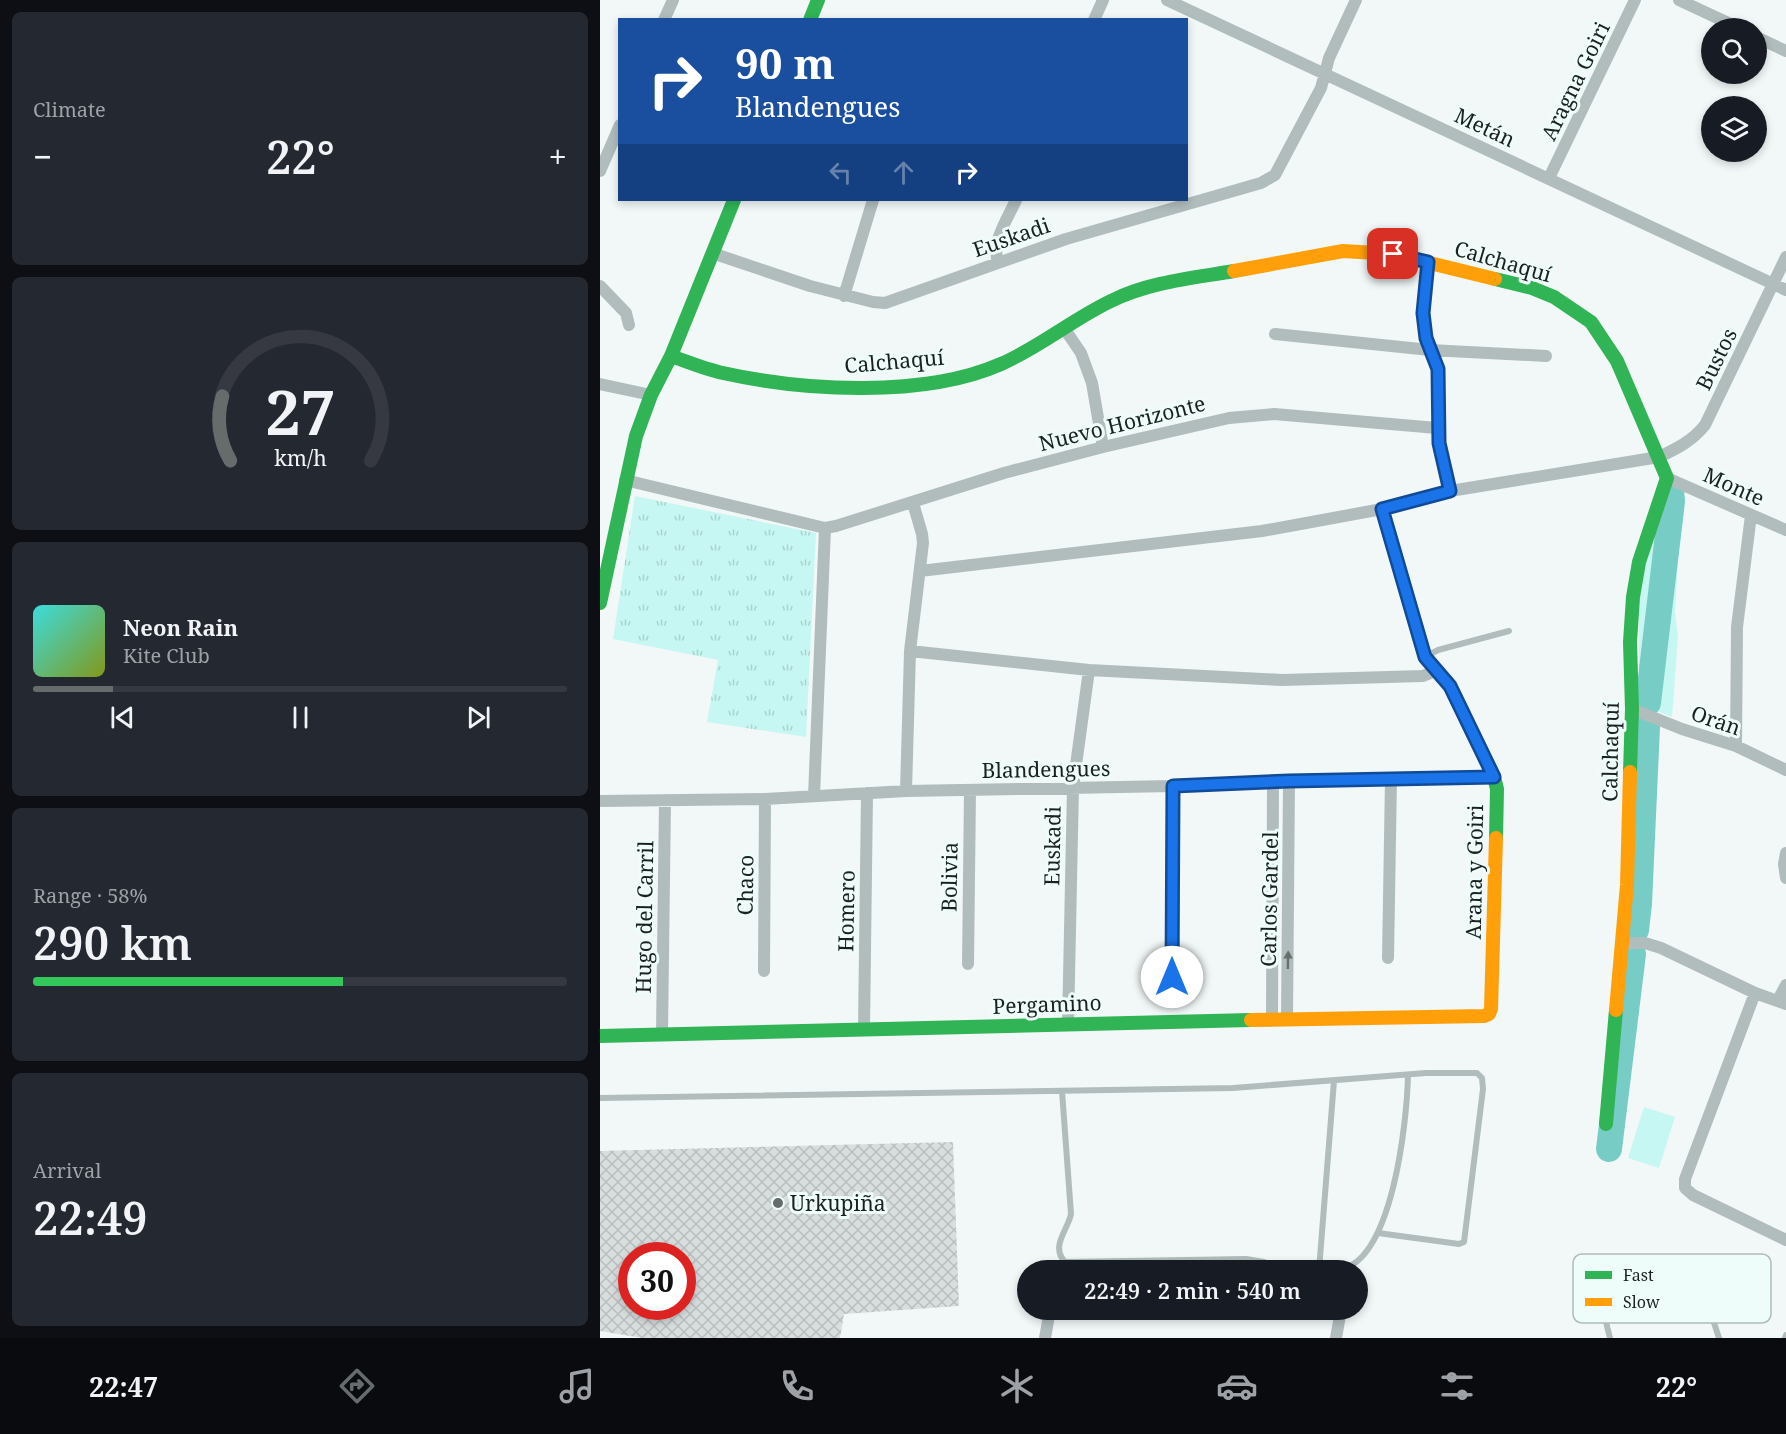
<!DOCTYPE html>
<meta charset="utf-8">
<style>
body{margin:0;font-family:"Noto Serif",serif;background:#242831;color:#f1f3f6;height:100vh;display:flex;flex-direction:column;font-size:22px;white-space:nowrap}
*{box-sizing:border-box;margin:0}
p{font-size:20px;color:#9ea1a6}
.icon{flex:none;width:33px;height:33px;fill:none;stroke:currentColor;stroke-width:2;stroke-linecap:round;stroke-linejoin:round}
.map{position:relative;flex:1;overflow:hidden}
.drawer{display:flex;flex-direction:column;gap:12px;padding:12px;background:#0d0f14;width:600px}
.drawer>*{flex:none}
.hud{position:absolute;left:18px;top:18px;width:570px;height:183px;border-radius:0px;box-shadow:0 3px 9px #0003;background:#1a4fa0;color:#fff;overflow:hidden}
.fabs{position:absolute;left:1101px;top:18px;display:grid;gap:12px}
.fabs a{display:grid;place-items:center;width:66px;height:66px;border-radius:50%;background:#171b24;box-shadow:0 3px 9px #0003;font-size:30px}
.speed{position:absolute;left:18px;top:1242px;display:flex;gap:12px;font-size:30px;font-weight:700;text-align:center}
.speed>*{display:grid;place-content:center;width:78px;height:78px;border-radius:50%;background:#171b24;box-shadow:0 3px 9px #0003;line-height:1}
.speed .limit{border:9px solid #d22;background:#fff;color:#111}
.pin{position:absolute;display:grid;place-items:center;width:51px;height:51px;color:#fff;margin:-26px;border-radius:12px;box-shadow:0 3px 9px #0006}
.me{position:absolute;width:66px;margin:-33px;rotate:0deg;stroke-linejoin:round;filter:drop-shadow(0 0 4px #0008)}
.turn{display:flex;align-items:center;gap:21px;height:126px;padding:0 18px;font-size:27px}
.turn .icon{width:78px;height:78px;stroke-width:2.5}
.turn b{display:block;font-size:42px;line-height:51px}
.lanes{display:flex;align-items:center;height:57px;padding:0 18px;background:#0003;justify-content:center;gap:30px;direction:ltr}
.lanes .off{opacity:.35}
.big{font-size:45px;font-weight:600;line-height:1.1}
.drawer .tile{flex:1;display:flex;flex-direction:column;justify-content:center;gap:9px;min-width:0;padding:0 21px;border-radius:9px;background:#242831}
.drawer .dial{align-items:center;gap:0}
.dial svg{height:156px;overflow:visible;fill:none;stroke:#363941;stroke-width:7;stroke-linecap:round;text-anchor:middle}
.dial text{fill:#f1f3f6;stroke:none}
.song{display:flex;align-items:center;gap:18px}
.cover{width:72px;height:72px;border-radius:9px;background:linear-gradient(135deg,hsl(180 70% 55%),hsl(70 70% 35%))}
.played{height:6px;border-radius:3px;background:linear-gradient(90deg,#666c6c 15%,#363941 15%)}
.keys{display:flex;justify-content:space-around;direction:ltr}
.heat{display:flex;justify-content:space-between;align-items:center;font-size:33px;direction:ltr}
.charge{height:9px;border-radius:4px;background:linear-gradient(90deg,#34c759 58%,#363941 0)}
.trip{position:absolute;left:417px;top:1260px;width:351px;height:60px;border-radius:30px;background:#171b24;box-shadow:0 3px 9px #0003;font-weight:600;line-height:60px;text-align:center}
.menu{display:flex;height:96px;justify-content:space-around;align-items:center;background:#090b0e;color:#9ea1a6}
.menu .icon{width:42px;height:42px}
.menu .on{color:#666c6c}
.menu b{font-size:27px;color:#f1f3f6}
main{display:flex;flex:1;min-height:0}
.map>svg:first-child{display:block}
.grass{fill:url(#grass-tufts)}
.park{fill:#c7f7f2}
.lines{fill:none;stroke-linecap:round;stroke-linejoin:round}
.river{stroke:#77cdc6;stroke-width:26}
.building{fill:url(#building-cross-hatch);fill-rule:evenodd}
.lane{stroke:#b0bdbc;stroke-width:6}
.street{stroke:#b0bdbc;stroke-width:12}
.fast{stroke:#30b455;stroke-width:14}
.slow{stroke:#ff9f0a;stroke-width:14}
.oneway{fill:#666f6e}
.route-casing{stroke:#114b97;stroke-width:15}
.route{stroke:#1a73e8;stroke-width:10}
.poi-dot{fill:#666c6c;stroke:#eefcfa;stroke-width:2}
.labels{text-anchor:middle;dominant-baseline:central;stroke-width:6;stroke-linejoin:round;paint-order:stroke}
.street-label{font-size:21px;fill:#1b2120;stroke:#eefcfa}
.poi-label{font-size:21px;fill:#1b2120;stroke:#eefcfa;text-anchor:start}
.key{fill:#eefcfa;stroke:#afbab9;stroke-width:1.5}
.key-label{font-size:16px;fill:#1b2120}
</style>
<main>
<section class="drawer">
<div class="tile"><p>Climate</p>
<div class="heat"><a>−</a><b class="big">22°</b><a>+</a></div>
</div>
<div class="tile dial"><svg viewBox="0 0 100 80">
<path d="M14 69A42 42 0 1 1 86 69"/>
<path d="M14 69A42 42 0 0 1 10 36" stroke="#666c6c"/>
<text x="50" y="56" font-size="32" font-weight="700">27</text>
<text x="50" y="72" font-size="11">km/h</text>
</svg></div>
<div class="tile">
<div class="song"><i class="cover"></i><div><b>Neon Rain</b><p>Kite Club</p></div></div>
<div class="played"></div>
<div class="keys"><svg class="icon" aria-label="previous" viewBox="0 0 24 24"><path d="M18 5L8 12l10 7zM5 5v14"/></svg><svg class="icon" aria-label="pause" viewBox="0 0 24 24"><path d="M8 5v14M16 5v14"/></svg><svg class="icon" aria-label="next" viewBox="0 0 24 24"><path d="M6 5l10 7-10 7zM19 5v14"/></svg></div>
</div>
<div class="tile"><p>Range · 58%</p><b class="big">290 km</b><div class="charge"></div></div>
<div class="tile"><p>Arrival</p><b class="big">22:49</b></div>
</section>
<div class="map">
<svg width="1186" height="1338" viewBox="0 0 1186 1338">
<defs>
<pattern id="grass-tufts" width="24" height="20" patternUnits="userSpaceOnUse" patternTransform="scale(1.5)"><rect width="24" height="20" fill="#c7f7f2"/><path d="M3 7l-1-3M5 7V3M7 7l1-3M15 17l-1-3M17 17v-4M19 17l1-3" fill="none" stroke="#aad3cf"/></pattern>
<pattern id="building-cross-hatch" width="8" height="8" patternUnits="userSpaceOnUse" patternTransform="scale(1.5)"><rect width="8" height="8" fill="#d8dddd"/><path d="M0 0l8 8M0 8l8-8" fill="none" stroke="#b9bdbd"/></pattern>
</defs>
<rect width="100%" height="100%" fill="#f2f8f8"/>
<path class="grass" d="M35,496L216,533L206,737L107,722L118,660L13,639Z"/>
<path class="park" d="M1077,492L1084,512L1078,561L1075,611L1078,638L1072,717L1042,705L1039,693V594L1049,548L1068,495Z
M1044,1107L1075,1117L1059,1168L1028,1158Z"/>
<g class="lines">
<path class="river" d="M1048,703L1072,501L1071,491
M1036,930L1039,904L1047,727
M1009,1149L1033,954"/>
</g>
<path class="building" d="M353,1142L359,1306L244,1314L240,1338H42L0,1331V1151ZM32,1256H82V1306H32Z"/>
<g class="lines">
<path class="lane" d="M825,657L838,650L909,631
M462,1091L471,1214C468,1230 450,1246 465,1262L646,1259L664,1262L685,1270H738C793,1263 807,1120 808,1075
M0,1098L633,1088L826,1073H877L882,1078L883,1089L864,1242L859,1244L778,1233
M1096,1268L1119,1338
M719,1270L734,1081
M1010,1338C1006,1321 1001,1315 1016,1303L1103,1290
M1185,1338L1186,1335"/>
<path class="street" d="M567,0L1186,290
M1079,0L1139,28
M64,20L73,0
M494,20L503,0
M1156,37L1186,51
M0,171L20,125
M949,178L1035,0
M112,253L210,286L273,302L285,303L466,239L661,183L675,175L721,88L729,58L756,0
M398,262C391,242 408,218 416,200
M828,262L823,313L826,338L838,369L839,443L850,491
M0,286L26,313L29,325
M244,296L273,200
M464,328L481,353L492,383L503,447
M675,334L830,350L946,356
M0,384L51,395
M1067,478L1186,530
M25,480L225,528L236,526L404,473L503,447L629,418L674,414L837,428
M320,571L662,531L782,509L850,491L1059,457C1078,448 1092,441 1105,425L1186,257
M310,651L489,670L682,680L823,676L835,671
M1032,709L1082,729L1136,746L1186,770
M1136,746L1137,627L1151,515
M306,791L310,651L323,543L322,534L313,503
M214,796L225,528
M0,801L165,799L306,791L573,786L689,781L894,777
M1186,853L1184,864L1186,878
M1021,943H1045L1061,948L1155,993L1186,1004
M788,958L791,778
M368,964L370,790
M164,971L165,799
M572,977L573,786
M1155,993L1085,1179V1188L1093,1195L1186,1240
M1178,1000L1186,985
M687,1018L689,781
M672,1019L673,781
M468,1025L473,787L489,670
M264,1030L267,793
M62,1033L65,801
M445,1338L450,1310
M736,1338L741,1310"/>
<path class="fast" d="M210,20L218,0
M895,279L932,288L954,297L991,322L1017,361L1067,478L1039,562L1033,597L1030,642L1032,709L1030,772
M71,356C88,362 105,369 123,373C204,391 324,398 401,364C440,347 473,319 511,301C549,282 593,278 634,271
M782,509L825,657L850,686L894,777L897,789L896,838
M0,603L36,436L51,395L71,356L134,200
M0,1036L651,1020
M1006,1124L1016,1010"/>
<path class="slow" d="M634,271L743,251L793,254L895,279
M1016,1010L1027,885L1030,772
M651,1020L884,1016L889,1014L891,1009L896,838"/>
</g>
<defs><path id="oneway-solid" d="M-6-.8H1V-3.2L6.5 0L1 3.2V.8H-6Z" transform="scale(1.5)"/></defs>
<use class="oneway" href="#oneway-solid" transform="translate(688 960) rotate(-89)"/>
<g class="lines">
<g class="route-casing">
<path id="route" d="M572,977L573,786L689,781L894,777L850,686L825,657L782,509L850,491L839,443L838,369L826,338L823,313L828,262L793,254"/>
</g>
<use href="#route" class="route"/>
</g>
<circle class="poi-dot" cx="178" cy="1203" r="6"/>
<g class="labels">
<g class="street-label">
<text transform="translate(975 81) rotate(-64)">Aragna Goiri</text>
<text transform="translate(885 127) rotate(25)">Metán</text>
<text transform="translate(411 237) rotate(-19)">Euskadi</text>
<text transform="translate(903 261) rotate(16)">Calchaquí</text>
<text transform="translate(1116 359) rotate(-64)">Bustos</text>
<text transform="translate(294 361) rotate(-5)">Calchaquí</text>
<text transform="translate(522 423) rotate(-14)">Nuevo Horizonte</text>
<text transform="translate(1134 486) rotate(24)">Monte</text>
<text transform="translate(1116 720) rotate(19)">Orán</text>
<text transform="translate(1010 752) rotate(-89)">Calchaquí</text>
<text transform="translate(446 769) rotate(-1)">Blandengues</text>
<text transform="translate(452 846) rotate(-89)">Euskadi</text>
<text transform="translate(874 872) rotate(-89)">Arana y Goiri</text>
<text transform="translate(349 877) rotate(-89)">Bolivia</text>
<text transform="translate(145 885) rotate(-89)">Chaco</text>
<text transform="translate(669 899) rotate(-89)">Carlos Gardel</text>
<text transform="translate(246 911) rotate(-89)">Homero</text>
<text transform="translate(44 917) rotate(-89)">Hugo del Carril</text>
<text transform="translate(447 1004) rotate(-2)">Pergamino</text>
</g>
<g class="poi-label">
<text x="190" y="1203">Urkupiña</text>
</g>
</g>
<rect x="973" y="1254" width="198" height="69" rx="9" class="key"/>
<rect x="985" y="1271" width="27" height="8" fill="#30b455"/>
<rect x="985" y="1298" width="27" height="8" fill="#ff9f0a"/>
<g class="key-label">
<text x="1023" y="1281">Fast</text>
<text x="1023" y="1308">Slow</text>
</g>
</svg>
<div class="fabs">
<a><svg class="icon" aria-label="search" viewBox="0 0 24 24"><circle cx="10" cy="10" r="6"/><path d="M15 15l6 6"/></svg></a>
<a><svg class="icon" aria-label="layers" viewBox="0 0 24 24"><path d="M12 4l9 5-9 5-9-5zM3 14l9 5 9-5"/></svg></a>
</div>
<div class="speed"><div class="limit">30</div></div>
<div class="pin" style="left:793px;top:254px;background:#d93025"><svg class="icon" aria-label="arrive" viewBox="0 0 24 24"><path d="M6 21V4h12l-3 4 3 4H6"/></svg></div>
<svg class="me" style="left:572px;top:977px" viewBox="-20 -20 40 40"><circle r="19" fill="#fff"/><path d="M0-13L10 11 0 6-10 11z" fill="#1a73e8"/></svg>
<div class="trip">22:49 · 2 min · 540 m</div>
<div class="hud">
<div class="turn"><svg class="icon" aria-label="right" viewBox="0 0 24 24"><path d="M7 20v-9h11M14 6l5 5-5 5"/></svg><div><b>90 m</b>Blandengues</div></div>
<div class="lanes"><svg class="icon off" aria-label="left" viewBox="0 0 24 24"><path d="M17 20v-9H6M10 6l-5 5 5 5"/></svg><svg class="icon off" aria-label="ahead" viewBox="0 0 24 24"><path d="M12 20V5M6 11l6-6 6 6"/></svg><svg class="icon" aria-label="right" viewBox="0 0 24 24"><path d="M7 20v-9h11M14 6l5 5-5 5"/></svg></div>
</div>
</div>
</main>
<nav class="menu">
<b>22:47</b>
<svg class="icon on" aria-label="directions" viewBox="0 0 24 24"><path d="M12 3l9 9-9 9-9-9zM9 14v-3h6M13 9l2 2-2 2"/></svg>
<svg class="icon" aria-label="music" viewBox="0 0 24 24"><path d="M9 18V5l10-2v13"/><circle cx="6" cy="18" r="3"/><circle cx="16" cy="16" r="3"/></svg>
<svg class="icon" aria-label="phone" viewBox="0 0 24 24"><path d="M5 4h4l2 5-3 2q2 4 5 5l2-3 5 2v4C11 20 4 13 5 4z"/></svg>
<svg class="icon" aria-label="climate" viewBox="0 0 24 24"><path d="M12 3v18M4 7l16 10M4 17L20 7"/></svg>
<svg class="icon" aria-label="car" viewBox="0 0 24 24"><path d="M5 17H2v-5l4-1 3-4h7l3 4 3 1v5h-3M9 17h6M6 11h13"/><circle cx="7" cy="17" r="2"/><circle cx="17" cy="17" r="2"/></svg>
<svg class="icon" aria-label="filters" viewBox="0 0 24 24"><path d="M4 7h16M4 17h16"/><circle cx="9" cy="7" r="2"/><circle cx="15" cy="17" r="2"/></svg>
<b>22°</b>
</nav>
